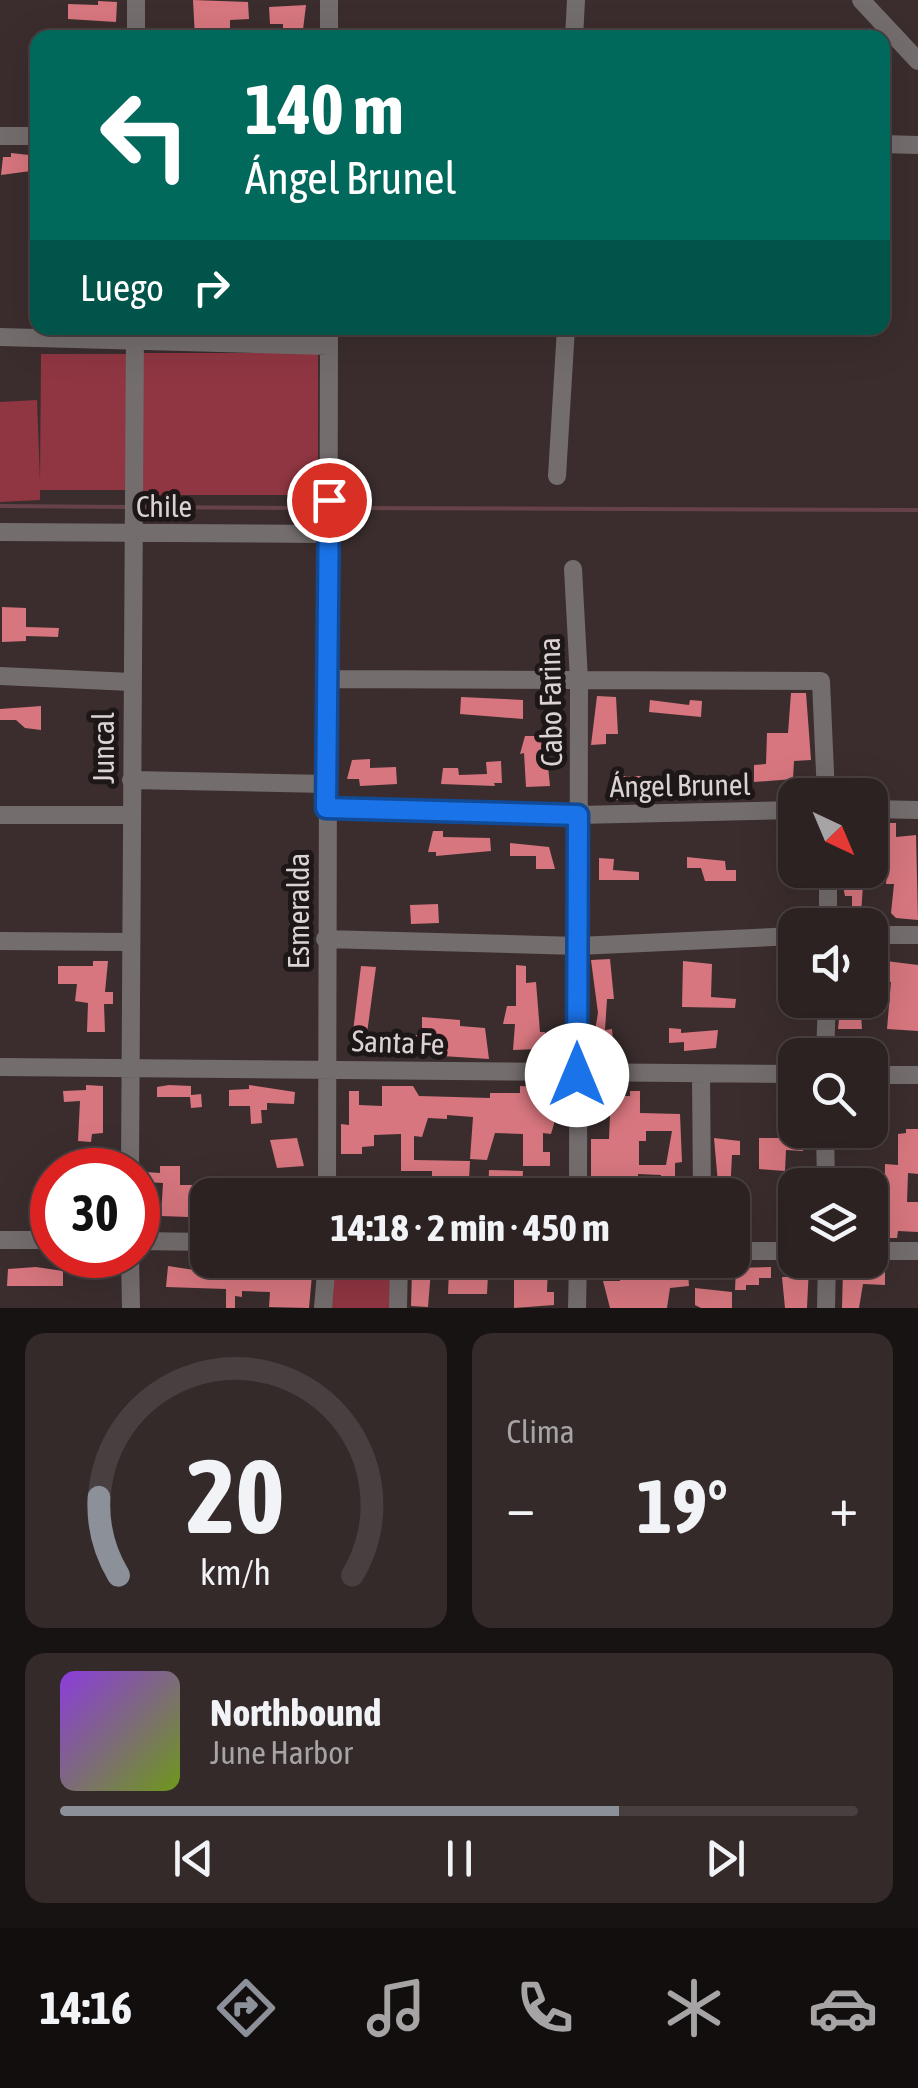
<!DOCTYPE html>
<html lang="es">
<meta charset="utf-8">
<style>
body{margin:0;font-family:"Asap Condensed",sans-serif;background:#342a2a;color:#f1f3f6;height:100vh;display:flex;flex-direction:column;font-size:38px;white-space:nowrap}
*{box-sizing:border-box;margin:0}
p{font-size:32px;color:#a6a4a5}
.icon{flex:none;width:55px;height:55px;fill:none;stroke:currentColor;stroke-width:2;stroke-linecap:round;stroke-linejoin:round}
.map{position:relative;height:1308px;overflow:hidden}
.details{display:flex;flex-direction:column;gap:25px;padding:25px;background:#181313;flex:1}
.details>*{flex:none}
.guide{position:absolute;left:30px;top:30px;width:860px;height:305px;border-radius:20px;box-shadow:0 10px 40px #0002,0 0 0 2px #483f40;background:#00695c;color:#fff;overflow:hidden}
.needle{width:65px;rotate:136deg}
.buttons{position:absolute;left:778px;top:778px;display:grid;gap:20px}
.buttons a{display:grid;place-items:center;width:110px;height:110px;border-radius:20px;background:#2c2222;box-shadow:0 10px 40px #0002,0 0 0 2px #483f40;font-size:50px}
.speed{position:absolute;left:30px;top:1148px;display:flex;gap:20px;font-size:50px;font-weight:700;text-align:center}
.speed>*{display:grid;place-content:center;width:130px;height:130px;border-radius:50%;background:#2c2222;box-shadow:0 10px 40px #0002,0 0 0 2px #483f40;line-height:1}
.speed .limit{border:15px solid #d22;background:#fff;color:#111}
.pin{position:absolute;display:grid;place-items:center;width:85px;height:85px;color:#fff;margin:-42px;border:5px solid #fff;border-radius:50%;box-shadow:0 2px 10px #0007}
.me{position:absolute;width:110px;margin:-55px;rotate:0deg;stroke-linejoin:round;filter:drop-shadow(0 0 8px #0008)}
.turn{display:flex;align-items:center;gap:35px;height:210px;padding:0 50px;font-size:45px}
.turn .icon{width:130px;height:130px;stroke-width:2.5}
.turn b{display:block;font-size:70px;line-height:85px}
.then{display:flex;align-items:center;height:95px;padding:0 50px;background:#0003;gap:20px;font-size:38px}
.big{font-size:75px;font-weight:700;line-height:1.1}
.details .widget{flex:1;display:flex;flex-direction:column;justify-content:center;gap:15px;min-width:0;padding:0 35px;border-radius:20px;background:#342a2a}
.details .dial{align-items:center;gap:0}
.dial svg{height:260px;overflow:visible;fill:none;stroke:#483f40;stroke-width:7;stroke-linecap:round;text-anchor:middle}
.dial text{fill:#f1f3f6;stroke:none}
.song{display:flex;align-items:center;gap:30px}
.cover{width:120px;height:120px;border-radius:15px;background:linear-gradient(135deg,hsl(270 70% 55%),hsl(80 70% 35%))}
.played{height:10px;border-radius:5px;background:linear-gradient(90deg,#8c9099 70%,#483f40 70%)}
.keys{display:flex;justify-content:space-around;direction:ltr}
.heat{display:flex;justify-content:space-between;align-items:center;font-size:55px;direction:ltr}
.details .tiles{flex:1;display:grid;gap:25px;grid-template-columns:1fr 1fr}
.widget:last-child{grid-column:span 2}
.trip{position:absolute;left:190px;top:1178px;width:560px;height:100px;border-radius:20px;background:#2c2222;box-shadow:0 10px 40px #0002,0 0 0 2px #483f40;font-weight:700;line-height:100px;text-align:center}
.dock{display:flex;height:160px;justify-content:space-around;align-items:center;background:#120e0e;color:#a6a4a5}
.dock .icon{width:70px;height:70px}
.dock .on{color:#8c9099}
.dock b{font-size:45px;color:#f1f3f6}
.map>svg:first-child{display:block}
.green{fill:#8f3642}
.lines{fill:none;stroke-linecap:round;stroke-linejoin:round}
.stream{stroke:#664349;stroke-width:4}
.building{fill:#d7767e;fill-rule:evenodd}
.minor{stroke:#746d6d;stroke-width:18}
.route-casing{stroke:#114b97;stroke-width:25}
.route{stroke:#1a73e8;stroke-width:18}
.labels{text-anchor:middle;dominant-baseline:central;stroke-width:10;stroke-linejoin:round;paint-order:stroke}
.street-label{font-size:30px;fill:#dcd2d3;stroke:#1d1717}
</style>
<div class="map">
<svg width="918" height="1308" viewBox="0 0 918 1308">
<rect width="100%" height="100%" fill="#3b2d2d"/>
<path class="green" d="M146,328H313L303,338L145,334Z
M141,353H318V495H141Z
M41,354H128L127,490H40V500L0,502V402L37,400L40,481Z
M331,1260H392L391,1308H331Z"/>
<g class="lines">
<path class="stream" d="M0,506L128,507
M138,507L323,508
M333,508L918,510"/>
</g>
<path class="building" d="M193,0L248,2L249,19L230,20V38H195Z
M98,1L117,2L116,22L68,19V4L98,5Z
M306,5L302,38H283V24H270L269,7Z
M11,153L38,156V170L1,175L3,157H11Z
M2,607L26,608V627L59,628L58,637L26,636V641L2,642Z
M791,693H806L811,760L794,761L793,779L754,782V765L766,764L767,733H788Z
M597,696L616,697L618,734H606V744L591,745Z
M461,697L523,700V719L460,714Z
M650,700L689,705L690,700L702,701L701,717L649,712Z
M41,706V730L25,728L16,720H0V709Z
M525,736H545L550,786L526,787L524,753L520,754Z
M370,759V768L396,767L397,784L360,786L359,779H347L352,760Z
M501,761L502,783H494L495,786L441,784L443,768H458L459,775L487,774L486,762Z
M615,776H663L661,800H616Z
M870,823H896V837L916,835L918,920L896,918L891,913L894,884H886L887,874L870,873Z
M433,831H443V837L490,838L491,851L436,856V852H428Z
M510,843L549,847L555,869H536V856H510Z
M687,857L725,861L726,870H736V881H705L701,868H687Z
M599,858L614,859L613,870L639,872V880H599Z
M864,870L861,914L852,913V896H845L840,872Z
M438,904L439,923L411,924L410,905Z
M610,959L614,999H607L605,1030L612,1029L613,1041L593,1042L598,1013L591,960Z
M870,959L918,965V1031L887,1029L891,982L870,980Z
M93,961H108L105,992H113V1004H104L105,1032H87L88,1003L75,1001L77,984H58V966H93Z
M683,961L712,964L711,997L736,999L735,1008L682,1007Z
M516,965L526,966V983L536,982L540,1032H545V1043H538V1049L513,1050L515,1024H503L507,1006H516Z
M361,966L376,967L365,1048H351Z
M847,1000H860L862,1029H838L839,1019H846Z
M422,1017L460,1020V1026L485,1028L489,1059L442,1056V1049L403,1048L404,1035H422Z
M669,1028L681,1029V1033L718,1030L716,1048L684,1051V1042L669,1043Z
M86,1085L103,1086V1133L92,1134L91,1142L78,1141L80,1101L64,1102L63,1091L86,1090Z
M169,1085L191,1086V1095L201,1094L202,1107L191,1108L190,1097H157V1087Z
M249,1085L295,1092L294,1104L267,1103V1110H261L262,1123L251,1124L250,1106H229V1090L249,1089Z
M382,1086H413L419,1096L490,1098V1093H520V1086L545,1087V1096L558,1097L554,1124L551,1134L543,1133V1152H550V1166H523V1134L495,1133L487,1160L470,1159L473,1117L447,1115V1119L428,1118L422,1137L414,1136V1160L470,1161L469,1180L432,1183V1171H401V1134L374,1135V1146L362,1147V1154H341V1124L349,1125V1091H359V1105L382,1106Z
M630,1091H640V1113L680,1114L682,1162L675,1163V1187L661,1185V1175L638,1174V1182L621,1181V1186L610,1187V1193L591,1195V1139H609L610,1115H591L592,1096H630ZM646,1131H672L666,1165H639V1141H646Z
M906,1129H918V1174L908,1173L907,1202H918V1232L898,1231L897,1238H884L885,1164L898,1165V1134L906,1133Z
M297,1138L304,1166L277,1168L270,1140Z
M714,1138L740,1141V1155H732L730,1195H719Z
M759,1138H804L803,1151L786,1150L785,1171L759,1169Z
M160,1166H180V1185H197V1208H208V1230L188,1229V1217L161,1216L163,1183L145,1182V1172L160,1173Z
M489,1170L523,1171L522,1195H488Z
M307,1265V1275H312L309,1308L269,1307L270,1292L242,1291V1297L235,1296V1308H226V1289L166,1287L168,1266L214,1273V1267L221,1266Z
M36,1267L63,1271V1286H7L8,1269Z
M548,1267L547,1292H554V1305L514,1308V1268Z
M771,1267V1278H759V1285H746V1290H735L736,1268Z
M809,1267L807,1308H785L782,1277H792V1268Z
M843,1269L885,1270V1285L863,1284L859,1308H842Z
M412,1270H431L428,1307L411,1306Z
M449,1270L488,1275L487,1294H448Z
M620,1271L688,1272L689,1286L670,1288L667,1308H610L603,1281H620Z
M695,1288L732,1292V1308H701L695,1305Z"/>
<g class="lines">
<path class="minor" d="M861,0L918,61
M136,38V0
M329,38V0
M574,38L576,0
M0,136H38
M882,144L918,145
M0,337L329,346
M557,476L566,328
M0,532L329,534
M573,569L579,680L578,1195
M0,676L131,682
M327,679L821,681L826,795
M131,780L327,784
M326,808L578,815L795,810
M870,809L918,810
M0,815H129
M828,870V925
M870,935H918
M325,939L578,946L795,936
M0,941L129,942
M825,1055L827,1000
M0,1067L795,1074
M701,1075L702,1195
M870,1075H918
M825,1130L826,1185
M130,1170L135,328
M327,1195L329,328
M0,1240H52
M138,1241L208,1242
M732,1251H795
M870,1251H918
M130,1255L131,1308
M323,1308L327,1260
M398,1308L399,1260
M577,1308L578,1260
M826,1308L827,1260"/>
</g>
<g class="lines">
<g class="route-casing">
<path id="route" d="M329,500L326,808L578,815L577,1075"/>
</g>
<use href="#route" class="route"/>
</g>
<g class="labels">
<g class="street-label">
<text x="164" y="506">Chile</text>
<text transform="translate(550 702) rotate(-91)">Cabo Farina</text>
<text transform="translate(103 748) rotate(-90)">Juncal</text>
<text transform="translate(680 785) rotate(-1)">Ángel Brunel</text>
<text transform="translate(298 911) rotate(-90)">Esmeralda</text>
<text transform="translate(398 1042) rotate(2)">Santa Fe</text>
</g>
</g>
</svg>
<div class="buttons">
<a><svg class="needle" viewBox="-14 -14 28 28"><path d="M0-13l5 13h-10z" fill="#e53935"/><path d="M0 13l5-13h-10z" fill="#a6a4a5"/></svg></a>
<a><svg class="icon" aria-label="sound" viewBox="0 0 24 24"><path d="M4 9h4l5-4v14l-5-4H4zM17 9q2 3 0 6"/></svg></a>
<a><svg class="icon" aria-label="search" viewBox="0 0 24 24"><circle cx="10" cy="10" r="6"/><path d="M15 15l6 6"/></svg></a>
<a><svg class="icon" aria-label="layers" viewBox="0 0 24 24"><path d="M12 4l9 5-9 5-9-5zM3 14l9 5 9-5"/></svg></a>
</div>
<div class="speed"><div class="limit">30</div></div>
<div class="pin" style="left:329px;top:500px;background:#d93025"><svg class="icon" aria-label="arrive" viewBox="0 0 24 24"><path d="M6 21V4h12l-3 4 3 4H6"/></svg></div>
<svg class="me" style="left:577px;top:1075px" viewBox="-20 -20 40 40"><circle r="19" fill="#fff"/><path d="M0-13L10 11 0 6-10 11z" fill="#1a73e8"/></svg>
<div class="trip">14:18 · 2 min · 450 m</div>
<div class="guide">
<div class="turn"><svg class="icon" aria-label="left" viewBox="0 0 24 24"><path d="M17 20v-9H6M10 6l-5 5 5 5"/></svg><div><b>140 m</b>Ángel Brunel</div></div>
<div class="then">Luego<svg class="icon" aria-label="right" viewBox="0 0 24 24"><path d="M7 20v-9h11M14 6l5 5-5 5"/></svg></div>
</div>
</div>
<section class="details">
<div class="tiles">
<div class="widget dial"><svg viewBox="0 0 100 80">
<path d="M14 69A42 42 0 1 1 86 69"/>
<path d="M14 69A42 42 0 0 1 8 45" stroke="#8c9099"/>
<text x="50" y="56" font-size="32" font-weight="700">20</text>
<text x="50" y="72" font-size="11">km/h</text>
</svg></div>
<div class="widget"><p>Clima</p>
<div class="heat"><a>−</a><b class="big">19°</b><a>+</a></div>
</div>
<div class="widget">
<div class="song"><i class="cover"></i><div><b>Northbound</b><p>June Harbor</p></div></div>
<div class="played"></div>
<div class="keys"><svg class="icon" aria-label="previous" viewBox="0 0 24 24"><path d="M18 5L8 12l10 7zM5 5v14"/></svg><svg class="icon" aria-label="pause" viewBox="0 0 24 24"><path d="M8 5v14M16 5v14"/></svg><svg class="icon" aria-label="next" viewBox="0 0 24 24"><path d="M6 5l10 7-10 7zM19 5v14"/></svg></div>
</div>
</div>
</section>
<nav class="dock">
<b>14:16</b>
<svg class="icon on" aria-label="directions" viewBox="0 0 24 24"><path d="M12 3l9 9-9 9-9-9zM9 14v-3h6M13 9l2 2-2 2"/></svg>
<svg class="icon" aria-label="music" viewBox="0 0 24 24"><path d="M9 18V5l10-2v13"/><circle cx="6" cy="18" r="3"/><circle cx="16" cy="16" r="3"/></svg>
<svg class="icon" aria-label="phone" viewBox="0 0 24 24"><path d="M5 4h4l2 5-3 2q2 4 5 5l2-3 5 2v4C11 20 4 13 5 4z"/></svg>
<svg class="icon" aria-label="climate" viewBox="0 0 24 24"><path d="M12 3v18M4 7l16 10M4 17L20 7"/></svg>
<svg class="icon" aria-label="car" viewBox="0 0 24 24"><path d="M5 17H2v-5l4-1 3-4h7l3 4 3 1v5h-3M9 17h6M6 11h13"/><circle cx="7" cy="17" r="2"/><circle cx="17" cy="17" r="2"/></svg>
</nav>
